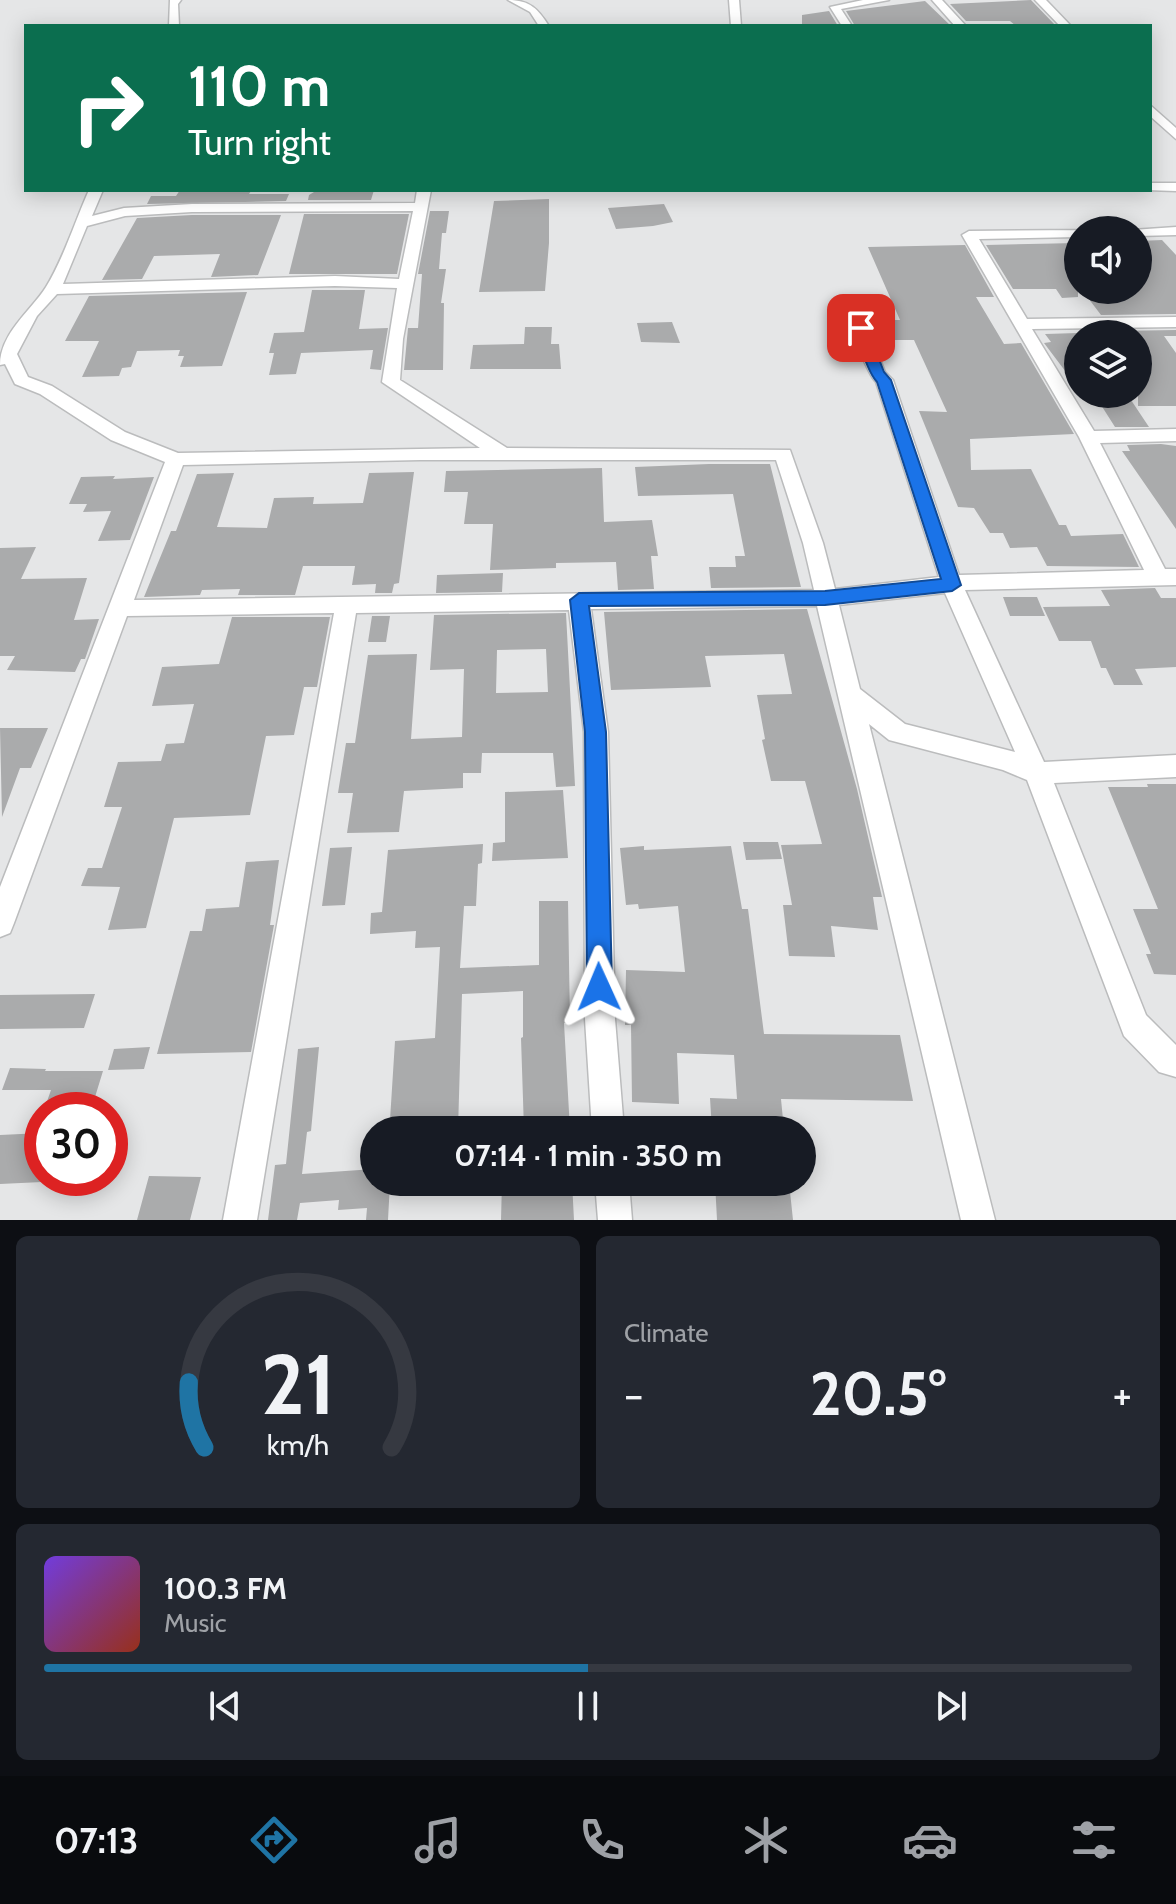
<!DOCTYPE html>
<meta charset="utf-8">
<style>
body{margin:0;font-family:Cabin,sans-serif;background:#242831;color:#f1f3f6;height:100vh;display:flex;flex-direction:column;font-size:30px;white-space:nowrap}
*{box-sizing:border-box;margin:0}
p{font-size:26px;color:#9ea1a6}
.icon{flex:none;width:44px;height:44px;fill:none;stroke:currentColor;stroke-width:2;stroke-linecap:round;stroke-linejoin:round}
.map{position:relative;height:1220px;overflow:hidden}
.details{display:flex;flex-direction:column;gap:16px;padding:16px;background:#0d0f14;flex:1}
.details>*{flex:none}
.hud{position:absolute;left:24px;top:24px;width:1128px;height:168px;border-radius:0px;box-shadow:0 4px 20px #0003;background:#0b6e4f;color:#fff;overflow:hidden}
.controls{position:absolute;left:1064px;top:216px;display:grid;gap:16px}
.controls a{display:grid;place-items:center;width:88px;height:88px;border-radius:50%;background:#171b24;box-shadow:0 4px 20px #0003;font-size:40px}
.speed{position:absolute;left:24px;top:1092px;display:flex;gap:16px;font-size:40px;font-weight:700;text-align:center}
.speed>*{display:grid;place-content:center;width:104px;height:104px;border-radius:50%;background:#171b24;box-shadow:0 4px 20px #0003;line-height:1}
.speed .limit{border:12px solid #d22;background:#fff;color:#111}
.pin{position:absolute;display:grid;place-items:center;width:68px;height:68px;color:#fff;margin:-34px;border-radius:16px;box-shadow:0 4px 12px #0006}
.me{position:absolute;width:88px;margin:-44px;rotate:359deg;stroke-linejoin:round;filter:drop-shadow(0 0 6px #0008)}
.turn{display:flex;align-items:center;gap:28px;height:168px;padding:0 32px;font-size:36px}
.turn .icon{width:104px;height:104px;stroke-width:2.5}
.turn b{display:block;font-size:56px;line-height:68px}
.big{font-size:60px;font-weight:700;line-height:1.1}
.details .widget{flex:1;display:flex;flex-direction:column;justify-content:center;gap:12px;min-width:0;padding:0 28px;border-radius:12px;background:#242831}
.details .dial{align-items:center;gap:0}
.dial svg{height:208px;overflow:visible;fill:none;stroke:#363941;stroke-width:7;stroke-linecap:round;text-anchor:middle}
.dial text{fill:#f1f3f6;stroke:none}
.song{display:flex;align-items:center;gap:24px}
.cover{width:96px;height:96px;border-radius:12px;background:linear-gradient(135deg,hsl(260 70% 55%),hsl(10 70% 35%))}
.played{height:8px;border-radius:4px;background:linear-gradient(90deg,#1f74a4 50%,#363941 50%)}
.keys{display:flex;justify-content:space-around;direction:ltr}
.heat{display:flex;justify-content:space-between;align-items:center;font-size:44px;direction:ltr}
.details .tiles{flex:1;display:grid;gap:16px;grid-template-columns:1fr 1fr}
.widget:last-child{grid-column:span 2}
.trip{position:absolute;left:360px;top:1116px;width:456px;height:80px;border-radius:40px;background:#171b24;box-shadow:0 4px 20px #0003;font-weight:700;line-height:80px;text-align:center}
.dock{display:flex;height:128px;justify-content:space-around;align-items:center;background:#090b0e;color:#9ea1a6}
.dock .icon{width:56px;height:56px}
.dock .selected{color:#1f74a4}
.dock b{font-size:36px;color:#f1f3f6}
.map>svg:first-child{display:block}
.building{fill:#aaabac;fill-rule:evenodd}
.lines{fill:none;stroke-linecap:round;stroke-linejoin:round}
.minor-casing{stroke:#bbbcbd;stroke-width:3}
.minor{fill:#fff;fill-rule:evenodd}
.route{fill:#1a73e8;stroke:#114b97;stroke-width:2}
</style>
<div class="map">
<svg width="1176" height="1220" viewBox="0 0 1176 1220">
<rect width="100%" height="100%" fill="#e5e6e7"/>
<path class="building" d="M1031,0L1056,26H1016L1010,21H966L950,4Z
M925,1L951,26H855L846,11Z
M829,11L838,26H802V15Z
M180,190L251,191L249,194H289L286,201L147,204L151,196H176Z
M336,190H374L371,200H308L309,195L314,192Z
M549,199V243L545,291L479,292L494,201Z
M664,204L673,222L653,226L616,229L608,208Z
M430,211H449L446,233H442L439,269H446L441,303H444L443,370H404L408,328H418L422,274H418Z
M304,214H409L397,274H289Z
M192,215H281L258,275L211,277L220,254L154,256L142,279L102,280L137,218Z
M1162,240L1176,255V314L1101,315L1082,290H1138V241Z
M1078,243V297L1062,298L1056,289H1013L986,245Z
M965,245L994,297H976L1004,344L1021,343L1074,434L970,439L971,470L1031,469L1059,525H1066L1071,536L1123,534L1139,567L1047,566L1037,547L1010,548L1003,533H990L974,508L958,507L919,411L947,412L914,340H891L883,320H900L868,247Z
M312,290H365L359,329L388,328L381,370L370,369L373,350L301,353L296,374L269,375L274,353H269L274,333L304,332Z
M247,292L222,366L180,367L184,356H178L180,350L137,351L131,367L122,368L119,376L82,377L99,341H65L89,296Z
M672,322L680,343L641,342L637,323Z
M525,327H552L551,344H559L561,369H470L473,345L524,344Z
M1176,330V336H1164L1176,353V406H1138V334H1116L1114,331Z
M1078,333V388L1044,343L1051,342L1045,334Z
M1094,394H1127L1149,427H1115Z
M1161,444L1176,446V529L1122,451H1130L1127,445Z
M709,464H770L801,587L711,588L709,567H736L735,556H745L733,494L638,496L635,467Z
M602,468L604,522L652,520L658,556H651L654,589L618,590L616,562L556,563V568L490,570L493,524H464L468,492H444L446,471Z
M414,472L399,583L394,584L392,593H375L376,584L352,585L355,566H303L295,595H238L240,589L202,590L200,595L144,597L171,531H176L197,474L234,473L217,527L267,528L274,498L314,497L313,504L363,503L369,473Z
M115,476L113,479L154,477L130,540L98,541L111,511L83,512L87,504H69L81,477Z
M36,547L21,579L87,578L74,620L99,619L85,659H81L75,672L7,670L15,656H0V548Z
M503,573L502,592L436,593L437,575Z
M1155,588L1161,598H1176V667L1135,669L1143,685H1114L1106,668H1101L1091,641H1059L1043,607L1110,606L1101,590Z
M1003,597H1037L1045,616H1010Z
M807,609L857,789L882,897H873L878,930L831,926L835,957L789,956L783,905H792L781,845L822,844L805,781H771L762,740L765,739L757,695L792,694L784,654L705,656L711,687L611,690L604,612Z
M566,613L575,786L556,787L553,753H482L481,773H463V788L404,791L399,832L347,833L353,793H338L346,743H355L368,655L417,654L411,739L462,737L464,669L430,670L434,615ZM546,649L548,692L496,693L497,650Z
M372,616H390L386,642H368Z
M232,617H330L317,687H304L294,735L266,736L250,815L174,818L146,928L108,930L120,887L81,886L88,868H102L122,807H104L118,762L161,761L166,744L184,743L194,704L152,706L162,667L219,664Z
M0,728H48L31,768H20L2,817Z
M1147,784H1176V975L1154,974L1146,954H1151L1133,909H1158L1108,787H1148Z
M563,790L568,858L492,861L493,843L505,842V792Z
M743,842H778L782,859L746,860Z
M483,844L482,863L478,864L476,906H464L460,968L539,965V901H568L570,1023H564L570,1130H524L521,1038L523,1037V991L462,994L458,1130H429L430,1116L390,1120L395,1041L435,1038L440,947L415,948L416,931L370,934L371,913L382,912L388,850Z
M644,846V850L731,846L742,909H748L764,1034L900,1035L913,1101L781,1099L784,1130H712L710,1098L737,1099L734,1055L677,1053L679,1104L632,1102L631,1025H625L626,970L685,972L678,906L639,909L638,904L626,905L620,848Z
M352,847L345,905L322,906L330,848Z
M279,860L270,925H274L251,1052L157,1054L190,931H202L206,909L239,907L246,862Z
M95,994L84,1028L0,1029V995Z
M150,1047L144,1069L108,1070L114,1049Z
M319,1047L311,1131L307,1132L302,1174L374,1169V1182H390L388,1220H366L367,1208L338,1210L339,1200L300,1203L297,1220H268L275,1165L286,1164L298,1049Z
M10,1068L46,1069L45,1071H103L91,1110H44L51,1090H2Z
M42,1133V1182L0,1184V1135Z
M149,1176L201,1177L190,1220H137Z
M502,1182H572L574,1220H501Z
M715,1182H789L793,1220H717Z"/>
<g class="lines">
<g class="minor-casing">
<path id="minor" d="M170,0H181L178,4L179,26H169Z
M508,0C530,0 538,9 549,26H539L530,12Z
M729,0H739L741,26H731Z
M863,0H889L841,9L852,26H842L830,7Z
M932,0H942L966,26H955Z
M1035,0H1046L1071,26H1060Z
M1150,105L1176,128V139L1150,116Z
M1150,183H1176V191L1146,190H1150Z
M89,190H103L92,216L124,208L192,204L415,203L417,190H431L403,339L400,380L507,448L790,450L823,543L835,589L939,577L876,382C866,373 848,318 841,302L849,297L857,302L885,372L893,380L959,575L1144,570L1079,437L962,235L969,231L1083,230H1078V237L979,239L1027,319L1176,317V327L1032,329L1094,431L1176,429V441L1100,443L1165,569H1176V585L965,590L1044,762L1176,755V777L1054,783L1146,1015L1176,1045V1077L1159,1072L1124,1036L1027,780L1003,770L889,740L869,724L995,1220H961L817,606L591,609L608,732L615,1019L624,1130H592L585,1019L584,732L569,610L356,613L257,1220H223L334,613L127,616L14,923L10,933L0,937V887L165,462L111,440L40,394L15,384L5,364L0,365C0,333 31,311 46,287C64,258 75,221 89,190ZM413,211L399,279L335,276L63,284L87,226L125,216L192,212ZM335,286L397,288L382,382L480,448L178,453L125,432L52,386L28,377L17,354L37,316L57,294ZM420,460H776L803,543L814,590L134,600L183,465ZM945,593L1015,752L905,724L860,689L839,605Z
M1176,227V235L1138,236V230H1132Z
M595,1182H629L632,1220H598Z"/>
</g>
<use href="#minor" class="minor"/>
</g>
<path class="route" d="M861,324L867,328L884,372L891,380L961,585L952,591L825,605L589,606L606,732L612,987L608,996L599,999L591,996L587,987L585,732L570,600L579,593L825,591L941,579L877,382C866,370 861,344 854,328Z"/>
</svg>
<div class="controls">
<a><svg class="icon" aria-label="sound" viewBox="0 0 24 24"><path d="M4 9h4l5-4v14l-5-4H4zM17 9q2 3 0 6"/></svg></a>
<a><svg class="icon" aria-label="layers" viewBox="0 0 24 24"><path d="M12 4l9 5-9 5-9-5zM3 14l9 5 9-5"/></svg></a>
</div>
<div class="speed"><div class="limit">30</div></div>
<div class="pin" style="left:861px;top:328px;background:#d93025"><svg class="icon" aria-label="arrive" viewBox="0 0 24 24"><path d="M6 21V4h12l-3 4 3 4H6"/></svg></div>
<svg class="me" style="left:599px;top:987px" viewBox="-20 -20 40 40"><path d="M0-17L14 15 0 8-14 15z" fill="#1a73e8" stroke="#fff" stroke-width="4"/></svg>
<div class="trip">07:14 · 1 min · 350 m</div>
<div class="hud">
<div class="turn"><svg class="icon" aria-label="right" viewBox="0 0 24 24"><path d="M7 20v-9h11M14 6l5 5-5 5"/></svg><div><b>110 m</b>Turn right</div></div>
</div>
</div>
<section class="details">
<div class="tiles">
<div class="widget dial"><svg viewBox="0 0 100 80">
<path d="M14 69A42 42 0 1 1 86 69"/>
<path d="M14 69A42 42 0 0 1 8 44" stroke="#1f74a4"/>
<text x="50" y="56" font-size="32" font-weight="700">21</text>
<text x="50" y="72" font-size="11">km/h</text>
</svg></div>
<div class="widget"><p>Climate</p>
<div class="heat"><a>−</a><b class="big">20.5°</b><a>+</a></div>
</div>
<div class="widget">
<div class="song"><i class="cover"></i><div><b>100.3 FM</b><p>Music</p></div></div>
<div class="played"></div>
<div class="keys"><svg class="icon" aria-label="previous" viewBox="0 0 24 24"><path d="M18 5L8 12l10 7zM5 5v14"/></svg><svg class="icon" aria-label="pause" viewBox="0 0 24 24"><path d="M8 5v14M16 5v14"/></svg><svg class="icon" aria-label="next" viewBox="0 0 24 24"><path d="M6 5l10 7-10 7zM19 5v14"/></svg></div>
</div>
</div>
</section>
<nav class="dock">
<b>07:13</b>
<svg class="icon selected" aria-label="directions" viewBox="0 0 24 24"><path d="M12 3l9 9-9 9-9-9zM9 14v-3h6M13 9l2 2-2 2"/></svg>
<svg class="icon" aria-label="music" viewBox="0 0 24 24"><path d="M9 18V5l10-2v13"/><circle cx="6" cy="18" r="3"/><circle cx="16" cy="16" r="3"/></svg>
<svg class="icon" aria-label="phone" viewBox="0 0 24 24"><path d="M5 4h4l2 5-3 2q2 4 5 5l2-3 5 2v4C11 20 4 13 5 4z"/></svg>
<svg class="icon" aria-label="climate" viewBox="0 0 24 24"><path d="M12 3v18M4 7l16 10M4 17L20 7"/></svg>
<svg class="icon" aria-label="car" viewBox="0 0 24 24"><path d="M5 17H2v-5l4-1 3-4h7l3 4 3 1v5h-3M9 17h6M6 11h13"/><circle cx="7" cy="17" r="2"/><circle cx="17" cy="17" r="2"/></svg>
<svg class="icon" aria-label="filters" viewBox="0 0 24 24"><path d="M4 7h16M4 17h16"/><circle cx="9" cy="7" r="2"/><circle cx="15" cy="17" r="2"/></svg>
</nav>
